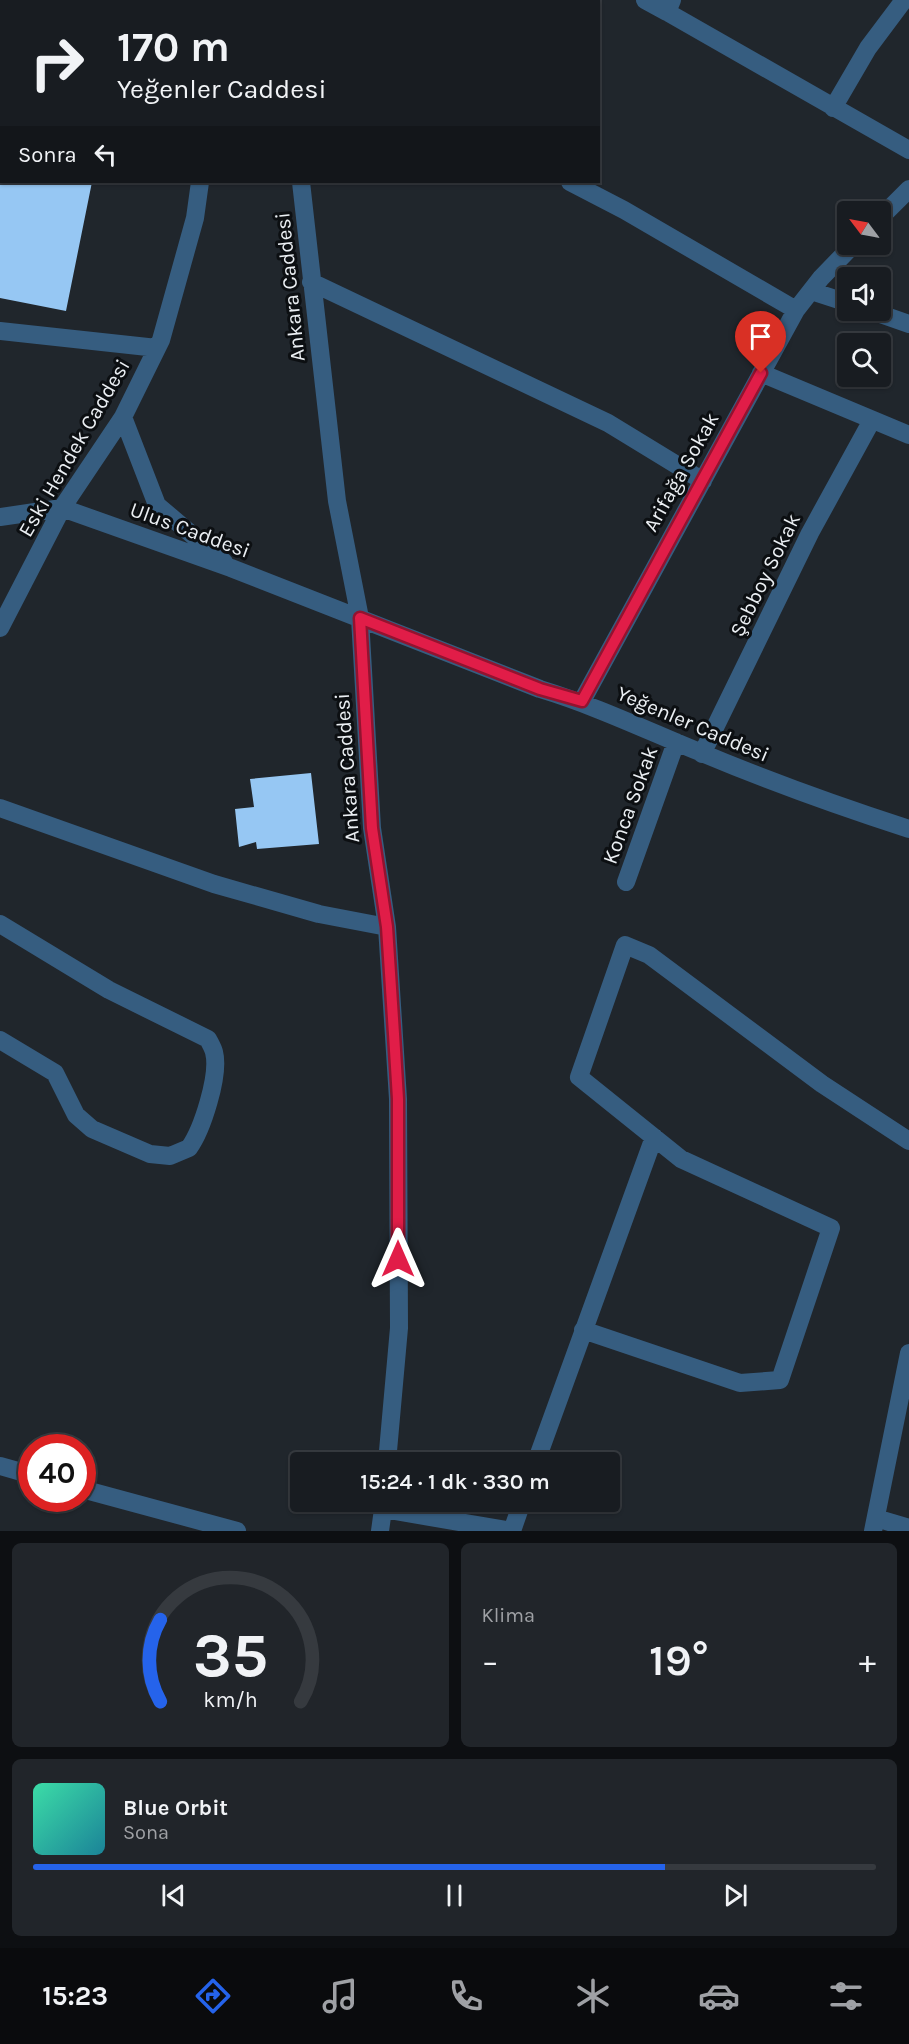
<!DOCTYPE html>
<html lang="tr">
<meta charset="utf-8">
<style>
body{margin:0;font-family:Karla,sans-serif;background:#21252a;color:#f1f3f6;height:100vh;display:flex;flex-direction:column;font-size:22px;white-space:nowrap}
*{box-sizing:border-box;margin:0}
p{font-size:20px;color:#9fa1a5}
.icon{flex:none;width:33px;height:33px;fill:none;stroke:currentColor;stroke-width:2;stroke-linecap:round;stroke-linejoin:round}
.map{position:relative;height:1531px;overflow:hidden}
.drawer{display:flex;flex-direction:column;gap:12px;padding:12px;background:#0d0f12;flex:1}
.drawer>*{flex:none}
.top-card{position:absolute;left:0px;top:0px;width:600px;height:183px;box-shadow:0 2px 4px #0004,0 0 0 2px #363a3f;background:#181c21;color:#f1f3f6;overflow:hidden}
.needle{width:39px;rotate:302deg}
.buttons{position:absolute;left:837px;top:201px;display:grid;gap:12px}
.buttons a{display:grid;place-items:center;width:54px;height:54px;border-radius:6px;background:#181c21;box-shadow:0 2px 4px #0004,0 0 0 2px #363a3f;font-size:30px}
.speed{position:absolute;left:18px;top:1434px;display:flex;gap:12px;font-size:30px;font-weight:700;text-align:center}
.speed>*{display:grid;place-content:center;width:78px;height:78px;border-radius:50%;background:#181c21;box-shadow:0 2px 4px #0004,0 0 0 2px #363a3f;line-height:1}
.speed .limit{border:9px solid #d22;background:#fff;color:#111}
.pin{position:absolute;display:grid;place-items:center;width:51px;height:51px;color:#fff;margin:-62px -26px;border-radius:50% 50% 50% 0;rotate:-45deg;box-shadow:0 0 6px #0007}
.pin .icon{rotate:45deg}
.me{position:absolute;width:66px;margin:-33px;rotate:0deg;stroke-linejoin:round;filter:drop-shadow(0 0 4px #0008)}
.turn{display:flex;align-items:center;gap:21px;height:126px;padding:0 18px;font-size:27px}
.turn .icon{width:78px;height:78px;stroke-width:2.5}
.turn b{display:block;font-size:42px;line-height:51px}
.then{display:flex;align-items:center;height:57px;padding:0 18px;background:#0003;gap:12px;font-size:22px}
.big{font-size:45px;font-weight:600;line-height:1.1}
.drawer .tile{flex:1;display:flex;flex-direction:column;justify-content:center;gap:9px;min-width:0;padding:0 21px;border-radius:9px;background:#21252a}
.drawer .dial{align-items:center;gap:0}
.dial svg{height:156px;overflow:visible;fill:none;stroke:#363a3f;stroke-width:7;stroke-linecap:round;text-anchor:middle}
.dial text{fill:#f1f3f6;stroke:none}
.song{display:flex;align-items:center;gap:18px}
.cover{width:72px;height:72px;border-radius:9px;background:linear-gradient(135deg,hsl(160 70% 55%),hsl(190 70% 35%))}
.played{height:6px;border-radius:3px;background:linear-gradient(90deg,#2563eb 75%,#363a3f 75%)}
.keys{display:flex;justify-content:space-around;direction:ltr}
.heat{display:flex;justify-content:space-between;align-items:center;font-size:33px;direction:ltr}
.drawer .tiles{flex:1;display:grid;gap:12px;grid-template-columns:1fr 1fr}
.tile:last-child{grid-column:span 2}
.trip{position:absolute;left:290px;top:1452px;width:330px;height:60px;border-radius:6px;background:#181c21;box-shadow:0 2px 4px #0004,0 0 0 2px #363a3f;font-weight:600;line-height:60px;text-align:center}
.tab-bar{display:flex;height:96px;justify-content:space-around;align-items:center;background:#0a0b0d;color:#9fa1a5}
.tab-bar .icon{width:42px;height:42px}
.tab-bar .active{color:#2563eb}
.tab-bar b{font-size:27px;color:#f1f3f6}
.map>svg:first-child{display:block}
.building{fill:#96c7f3}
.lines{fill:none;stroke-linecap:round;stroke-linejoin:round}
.minor{stroke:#365d80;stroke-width:18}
.route-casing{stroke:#92132f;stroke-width:15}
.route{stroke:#e11d48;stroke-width:10}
.labels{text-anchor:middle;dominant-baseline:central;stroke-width:6;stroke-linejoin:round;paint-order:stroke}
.street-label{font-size:21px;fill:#ebeff3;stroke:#0c0f12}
</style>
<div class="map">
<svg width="909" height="1531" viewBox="0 0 909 1531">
<rect width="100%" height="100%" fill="#20262c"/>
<path class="building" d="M0,182H92L66,311L0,298Z
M311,773L319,844L257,849L256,842L239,847L235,809L254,807L250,779Z"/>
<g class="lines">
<path class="minor" d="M286,0V2
M645,0L667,12
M672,0L667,12L909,150
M228,2V0
M525,2V0
M0,13L2,14
M833,108L868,48L904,0
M301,182L337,501L360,618L372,828L387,927L398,1099L399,1328L387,1462
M570,182L624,210L796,310
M880,218L909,189
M311,282L608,423L703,481
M811,291L848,303
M869,310L909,324
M0,331L157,348
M761,373L909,435
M123,417L157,505L224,562
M0,517L62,508L231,568L540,689C596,706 648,731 702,753C771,782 838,806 909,829
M0,628L62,508L123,417L161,340L195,218L200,182
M582,701L796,310L821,278L854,244
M702,754L810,533L872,420
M0,808L214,884L319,914L387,927
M626,882L676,742
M0,924L109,990L208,1039C210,1043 213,1048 214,1052C220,1075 202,1130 189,1148L170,1156L150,1154L92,1129L76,1115L55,1073L0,1040
M583,1330L740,1383L780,1380L831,1228L681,1159L579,1077L625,945L649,955L822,1084L909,1141
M536,1462L654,1137
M0,1466L32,1475
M82,1489L237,1531
M383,1509L512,1531
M876,1518L909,1528
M380,1531L384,1502
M512,1531L522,1502
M873,1531L909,1353"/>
</g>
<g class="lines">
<g class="route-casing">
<path id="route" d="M398,1259V1099L394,1034L387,927L372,828L360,618L540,689L582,701C641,591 702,483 761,373"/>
</g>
<use href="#route" class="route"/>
</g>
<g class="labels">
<g class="street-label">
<text transform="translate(290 287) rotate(-96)">Ankara Caddesi</text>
<text transform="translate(74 448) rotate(-60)">Eski Hendek Caddesi</text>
<text transform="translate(681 472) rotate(-61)">Arifağa Sokak</text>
<text transform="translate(190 530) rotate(20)">Ulus Caddesi</text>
<text transform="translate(765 575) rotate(-64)">Şebboy Sokak</text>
<text transform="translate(693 724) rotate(23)">Yeğenler Caddesi</text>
<text transform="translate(347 768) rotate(-94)">Ankara Caddesi</text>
<text transform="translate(630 805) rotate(-70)">Konca Sokak</text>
</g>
</g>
</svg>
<div class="buttons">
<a><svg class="needle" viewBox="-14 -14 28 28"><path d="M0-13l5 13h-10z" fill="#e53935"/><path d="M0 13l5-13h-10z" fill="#9fa1a5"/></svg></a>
<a><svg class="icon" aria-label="sound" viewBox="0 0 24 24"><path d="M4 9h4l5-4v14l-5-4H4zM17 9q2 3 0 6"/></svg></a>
<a><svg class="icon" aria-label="search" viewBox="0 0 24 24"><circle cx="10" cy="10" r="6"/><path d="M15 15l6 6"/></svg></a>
</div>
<div class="speed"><div class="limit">40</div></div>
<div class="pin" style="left:761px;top:373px;background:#d93025"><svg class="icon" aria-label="arrive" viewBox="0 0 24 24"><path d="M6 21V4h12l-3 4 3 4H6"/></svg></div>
<svg class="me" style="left:398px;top:1259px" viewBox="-20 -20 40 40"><path d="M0-17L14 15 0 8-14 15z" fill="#e11d48" stroke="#fff" stroke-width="4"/></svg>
<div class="trip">15:24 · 1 dk · 330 m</div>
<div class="top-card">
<div class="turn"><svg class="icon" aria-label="right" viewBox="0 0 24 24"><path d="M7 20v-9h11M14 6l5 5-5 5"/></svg><div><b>170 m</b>Yeğenler Caddesi</div></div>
<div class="then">Sonra<svg class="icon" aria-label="left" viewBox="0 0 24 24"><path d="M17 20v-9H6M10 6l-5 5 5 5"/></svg></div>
</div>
</div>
<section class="drawer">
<div class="tiles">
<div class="tile dial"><svg viewBox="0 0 100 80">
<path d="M14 69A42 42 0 1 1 86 69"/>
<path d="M14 69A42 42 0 0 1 14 27" stroke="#2563eb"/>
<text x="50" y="56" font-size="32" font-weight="700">35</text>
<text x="50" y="72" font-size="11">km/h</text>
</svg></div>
<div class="tile"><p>Klima</p>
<div class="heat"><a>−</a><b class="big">19°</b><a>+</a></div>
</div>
<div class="tile">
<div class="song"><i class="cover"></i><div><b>Blue Orbit</b><p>Sona</p></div></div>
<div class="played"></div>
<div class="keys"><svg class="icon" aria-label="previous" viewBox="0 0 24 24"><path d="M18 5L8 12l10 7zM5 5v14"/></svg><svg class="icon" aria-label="pause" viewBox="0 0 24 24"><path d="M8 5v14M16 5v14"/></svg><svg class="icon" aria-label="next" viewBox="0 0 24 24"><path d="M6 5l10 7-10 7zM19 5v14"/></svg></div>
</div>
</div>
</section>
<nav class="tab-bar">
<b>15:23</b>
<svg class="icon active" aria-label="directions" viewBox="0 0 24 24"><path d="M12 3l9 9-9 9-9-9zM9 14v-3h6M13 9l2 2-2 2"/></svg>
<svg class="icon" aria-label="music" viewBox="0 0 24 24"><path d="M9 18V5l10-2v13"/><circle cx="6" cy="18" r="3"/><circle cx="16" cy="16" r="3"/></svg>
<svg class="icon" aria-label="phone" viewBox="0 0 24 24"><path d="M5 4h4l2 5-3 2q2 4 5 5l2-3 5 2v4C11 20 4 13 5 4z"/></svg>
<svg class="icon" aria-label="climate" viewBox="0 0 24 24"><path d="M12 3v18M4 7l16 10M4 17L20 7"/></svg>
<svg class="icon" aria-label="car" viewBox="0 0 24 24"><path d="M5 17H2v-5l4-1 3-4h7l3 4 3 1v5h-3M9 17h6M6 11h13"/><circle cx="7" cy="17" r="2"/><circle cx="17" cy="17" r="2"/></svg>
<svg class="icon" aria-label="filters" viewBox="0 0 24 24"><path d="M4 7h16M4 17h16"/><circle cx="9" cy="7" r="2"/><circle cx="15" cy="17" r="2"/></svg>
</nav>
